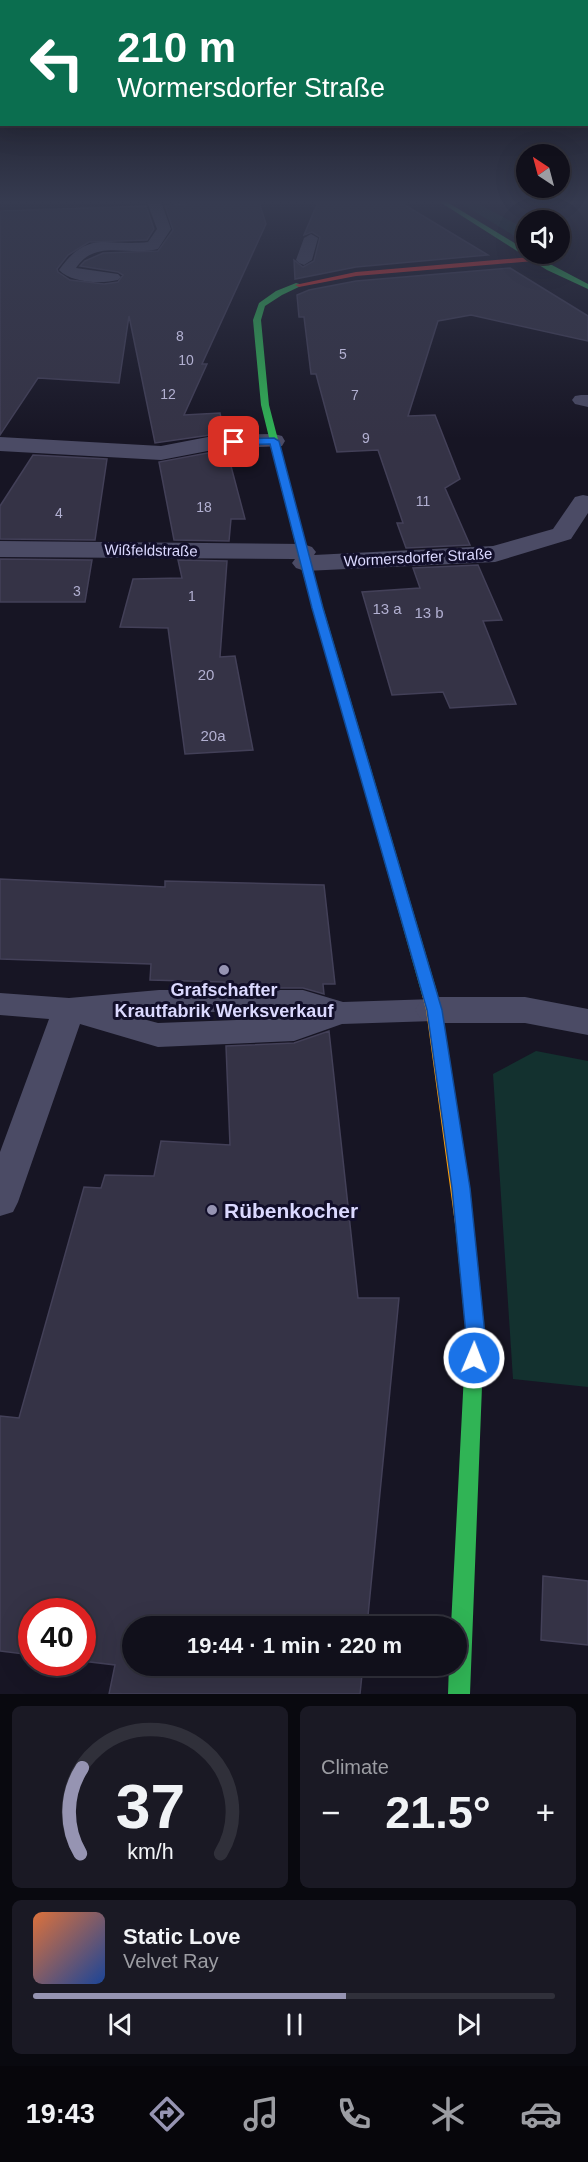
<!DOCTYPE html>
<meta charset="utf-8">
<style>
body{margin:0;font-family:Helvetica,sans-serif;background:#1a1924;color:#f1f3f6;height:100vh;display:flex;flex-direction:column;font-size:22px;white-space:nowrap}
*{box-sizing:border-box;margin:0}
p{font-size:20px;color:#9c9da3}
.icon{flex:none;width:33px;height:33px;fill:none;stroke:currentColor;stroke-width:2;stroke-linecap:round;stroke-linejoin:round}
.map{position:relative;height:1694px;overflow:hidden}
.sheet{display:flex;flex-direction:column;gap:12px;padding:12px;background:#09090f;flex:1}
.sheet>*{flex:none}
.hud{position:absolute;left:0px;top:0px;width:588px;height:126px;box-shadow:0 6px 24px #0002,0 0 0 2px #30303a;background:#0b6e4f;color:#fff;overflow:hidden}
.needle{width:39px;rotate:324deg}
.controls{position:absolute;left:516px;top:144px;display:grid;gap:12px}
.controls a{display:grid;place-items:center;width:54px;height:54px;border-radius:50%;background:#11101b;box-shadow:0 6px 24px #0002,0 0 0 2px #30303a;font-size:30px}
.speed{position:absolute;left:18px;top:1598px;display:flex;gap:12px;font-size:30px;font-weight:700;text-align:center}
.speed>*{display:grid;place-content:center;width:78px;height:78px;border-radius:50%;background:#11101b;box-shadow:0 6px 24px #0002,0 0 0 2px #30303a;line-height:1}
.speed .limit{border:9px solid #d22;background:#fff;color:#111}
.pin{position:absolute;display:grid;place-items:center;width:51px;height:51px;color:#fff;margin:-26px;border-radius:12px;box-shadow:0 3px 9px #0006}
.me{position:absolute;width:66px;margin:-33px;rotate:1deg;stroke-linejoin:round;filter:drop-shadow(0 0 4px #0008)}
.turn{display:flex;align-items:center;gap:21px;height:126px;padding:0 18px;font-size:27px}
.turn .icon{width:78px;height:78px;stroke-width:2.5}
.turn b{display:block;font-size:42px;line-height:51px}
.big{font-size:45px;font-weight:700;line-height:1.1}
.sheet .widget{flex:1;display:flex;flex-direction:column;justify-content:center;gap:9px;min-width:0;padding:0 21px;border-radius:9px;background:#1a1924}
.sheet .dial{align-items:center;gap:0}
.dial svg{height:156px;overflow:visible;fill:none;stroke:#30303a;stroke-width:7;stroke-linecap:round;text-anchor:middle}
.dial text{fill:#f1f3f6;stroke:none}
.song{display:flex;align-items:center;gap:18px}
.cover{width:72px;height:72px;border-radius:9px;background:linear-gradient(135deg,hsl(20 70% 55%),hsl(220 70% 35%))}
.played{height:6px;border-radius:3px;background:linear-gradient(90deg,#9694b2 60%,#30303a 60%)}
.keys{display:flex;justify-content:space-around;direction:ltr}
.heat{display:flex;justify-content:space-between;align-items:center;font-size:33px;direction:ltr}
.sheet .tiles{flex:1;display:grid;gap:12px;grid-template-columns:1fr 1fr}
.widget:last-child{grid-column:span 2}
.trip{position:absolute;left:122px;top:1616px;width:345px;height:60px;border-radius:30px;background:#11101b;box-shadow:0 6px 24px #0002,0 0 0 2px #30303a;font-weight:700;line-height:60px;text-align:center}
.menu{display:flex;height:96px;justify-content:space-around;align-items:center;background:#07060b;color:#9c9da3}
.menu .icon{width:42px;height:42px}
.menu .on{color:#9694b2}
.menu b{font-size:27px;color:#f1f3f6}
.map>svg:first-child{display:block}
.green{fill:#13312f}
.building{fill:#353346;stroke:#434058;stroke-width:1.5}
.lines{fill:none;stroke-linecap:round;stroke-linejoin:round}
.path{stroke:#435260;stroke-width:2;stroke-dasharray:1.5 2;stroke-linecap:butt}
.lane{fill:#4b4b65;fill-rule:evenodd}
.street{fill:#4b4b65;fill-rule:evenodd}
.fast{fill:#30b455;fill-rule:evenodd}
.slow{fill:#ff9f0a;fill-rule:evenodd}
.jam{fill:#e5322d;fill-rule:evenodd}
.route{fill:#1a73e8;stroke:#114b97;stroke-width:1.5}
.poi-dot{fill:#9694b2;stroke:#120f2a;stroke-width:2}
.labels{text-anchor:middle;dominant-baseline:central;stroke-width:6;stroke-linejoin:round;paint-order:stroke}
.far-number-label{font-size:14px;fill:#b2b0d1}
.far-street-label{font-size:15px;fill:#dbd9ff;stroke:#120f2a}
.number-label{font-size:15px;fill:#b2b0d1}
.poi-label{font-size:18px;font-weight:bold;fill:#dbd9ff;stroke:#120f2a}
.near-poi-label{font-size:21px;font-weight:bold;fill:#dbd9ff;stroke:#120f2a;text-anchor:start}
</style>
<div class="map">
<svg width="588" height="1694" viewBox="0 0 588 1694">
<rect width="100%" height="100%" fill="#171524"/>
<path class="green" d="M459,202H475L520,226L516,237Z
M536,1051L588,1061V1387L513,1379L493,1074Z"/>
<path class="building" d="M202,202H259L266,224L202,364H207L184,415L220,413L224,433L155,443L129,316L119,383L38,378L0,435V211L146,206L154,229L147,240L89,242L68,255L57,269L58,272L70,280L104,284L118,282L123,275L118,272L80,266L85,261L103,253L158,251L173,230L165,206Z
M318,202H400L488,255L356,267L295,279L294,260L303,267L314,261L320,237L312,232L304,235Z
M510,268L588,316V341L471,315L438,321L408,416L435,415L460,479L445,488L470,545L406,548L397,523H403L378,450L337,452L316,374H311L304,317H299L297,295L309,290L356,281Z
M218,451H227L245,519H231L229,541L174,540L159,462Z
M33,455L107,459L95,540L0,539V506Z
M0,559L92,560L85,602H0Z
M178,560L227,561L220,657L235,656L253,750L185,754L168,628L120,627L133,579L182,578Z
M478,565L502,620L483,621L516,704L450,708L443,692L392,695L362,592L420,588L413,568Z
M0,879L165,887V881L324,885L335,984H323L324,994L303,988H224V982L150,980L151,964L0,959Z
M225,1014H295L225,1018Z
M329,1031L358,1298H399L367,1626H132V1665H363L360,1694H109L115,1665L82,1661V1611H32V1655L0,1651V1416L19,1418L84,1187L101,1188L105,1175L154,1176L161,1141L230,1145L226,1046L294,1043Z
M543,1576L588,1581V1645L541,1640Z"/>
<g class="lines">
<path class="path" d="M277,202V205"/>
<path class="lane" d="M147,202H161L171,229L158,249C128,257 96,238 76,268L118,274L121,277L118,280C102,284 71,283 59,270C89,228 106,247 148,242L157,229Z
M311,234L318,238L312,260L304,265L299,263L296,260L304,238Z
M581,395H588V407L575,404L572,400L575,396Z
M159,990H303L343,1002L434,999L445,1002L450,1010L445,1018L434,1021L342,1024L294,1041L158,1047L80,1024L18,1202L13,1212L0,1216V1152L49,1019L0,1015V993L69,998ZM159,1012H302L305,1013L292,1018L158,1023L128,1015Z"/>
<path class="street" d="M274,434L282,436L285,441L282,446L218,449L161,460L0,451V437L161,446L218,435Z
M583,495L588,496V513L571,539L495,562L305,571L296,568L292,563L295,559L0,557V541L303,544L312,547L316,552L314,555L493,546L553,529L575,497Z
M434,997H525L588,1009V1035L525,1023H434L421,1019L415,1010L421,1001Z"/>
<path class="fast" d="M440,202H447L526,250V254H531L588,284V289L547,270Z
M296,283L303,285L282,295L265,306L261,320L269,405L310,563L438,995L435,999H425L422,995L300,563L261,405L253,320L259,303L276,291Z
M464,1217L470,1219L473,1224L484,1335L470,1694H448L449,1665H456V1626H451L466,1335L455,1224L458,1219Z"/>
<path class="slow" d="M430,990L435,991L442,1010L473,1224L470,1229L464,1231L458,1229L455,1224L426,1010L422,995L425,991Z"/>
<path class="jam" d="M531,257H534V261L356,276L299,287L295,285L356,272Z"/>
</g>
<linearGradient id="sky" x2="0" y2="1"><stop stop-color="#0d0c14"/><stop offset="0.46" stop-color="#363b50"/><stop offset="1" stop-color="#363b50" stop-opacity="0"/></linearGradient>
<rect width="588" height="439" fill="url(#sky)"/>
<path class="route" d="M274,438L279,441L323,608L442,1010L470,1188L485,1335L484,1358L481,1364L474,1367L467,1364L465,1358L466,1335L452,1188L427,1010L312,608L270,444L234,445L230,442L234,439Z"/>
<g class="poi-dot">
<circle cx="224" cy="970" r="6"/>
<circle cx="212" cy="1210" r="6"/>
</g>
<g class="labels">
<g class="far-number-label">
<text x="180" y="336">8</text>
<text x="343" y="354">5</text>
<text x="186" y="360">10</text>
<text x="168" y="394">12</text>
<text x="355" y="395">7</text>
<text x="366" y="438">9</text>
<text x="423" y="501">11</text>
<text x="204" y="507">18</text>
<text x="59" y="513">4</text>
<text x="77" y="591">3</text>
<text x="192" y="596">1</text>
</g>
<g class="far-street-label">
<text transform="translate(151 550) rotate(1)">Wißfeldstraße</text>
<text transform="translate(418 557) rotate(-3)">Wormersdorfer Straße</text>
</g>
<g class="number-label">
<text x="387" y="608">13 a</text>
<text x="429" y="612">13 b</text>
<text x="206" y="674">20</text>
<text x="213" y="735">20a</text>
</g>
<g class="poi-label">
<text x="224" y="990">Grafschafter<tspan x="224" dy="21">Krautfabrik Werksverkauf</tspan></text>
</g>
<g class="near-poi-label">
<text x="224" y="1210">Rübenkocher</text>
</g>
</g>
</svg>
<div class="controls">
<a><svg class="needle" viewBox="-14 -14 28 28"><path d="M0-13l5 13h-10z" fill="#e53935"/><path d="M0 13l5-13h-10z" fill="#9c9da3"/></svg></a>
<a><svg class="icon" aria-label="sound" viewBox="0 0 24 24"><path d="M4 9h4l5-4v14l-5-4H4zM17 9q2 3 0 6"/></svg></a>
</div>
<div class="speed"><div class="limit">40</div></div>
<div class="pin" style="left:234px;top:442px;background:#d93025"><svg class="icon" aria-label="arrive" viewBox="0 0 24 24"><path d="M6 21V4h12l-3 4 3 4H6"/></svg></div>
<svg class="me" style="left:474px;top:1358px" viewBox="-20 -20 40 40"><circle r="17" fill="#1a73e8" stroke="#fff" stroke-width="3"/><path d="M0-11L8 9 0 5-8 9z" fill="#fff"/></svg>
<div class="trip">19:44 · 1 min · 220 m</div>
<div class="hud">
<div class="turn"><svg class="icon" aria-label="left" viewBox="0 0 24 24"><path d="M17 20v-9H6M10 6l-5 5 5 5"/></svg><div><b>210 m</b>Wormersdorfer Straße</div></div>
</div>
</div>
<section class="sheet">
<div class="tiles">
<div class="widget dial"><svg viewBox="0 0 100 80">
<path d="M14 69A42 42 0 1 1 86 69"/>
<path d="M14 69A42 42 0 0 1 15 25" stroke="#9694b2"/>
<text x="50" y="56" font-size="32" font-weight="700">37</text>
<text x="50" y="72" font-size="11">km/h</text>
</svg></div>
<div class="widget"><p>Climate</p>
<div class="heat"><a>−</a><b class="big">21.5°</b><a>+</a></div>
</div>
<div class="widget">
<div class="song"><i class="cover"></i><div><b>Static Love</b><p>Velvet Ray</p></div></div>
<div class="played"></div>
<div class="keys"><svg class="icon" aria-label="previous" viewBox="0 0 24 24"><path d="M18 5L8 12l10 7zM5 5v14"/></svg><svg class="icon" aria-label="pause" viewBox="0 0 24 24"><path d="M8 5v14M16 5v14"/></svg><svg class="icon" aria-label="next" viewBox="0 0 24 24"><path d="M6 5l10 7-10 7zM19 5v14"/></svg></div>
</div>
</div>
</section>
<nav class="menu">
<b>19:43</b>
<svg class="icon on" aria-label="directions" viewBox="0 0 24 24"><path d="M12 3l9 9-9 9-9-9zM9 14v-3h6M13 9l2 2-2 2"/></svg>
<svg class="icon" aria-label="music" viewBox="0 0 24 24"><path d="M9 18V5l10-2v13"/><circle cx="6" cy="18" r="3"/><circle cx="16" cy="16" r="3"/></svg>
<svg class="icon" aria-label="phone" viewBox="0 0 24 24"><path d="M5 4h4l2 5-3 2q2 4 5 5l2-3 5 2v4C11 20 4 13 5 4z"/></svg>
<svg class="icon" aria-label="climate" viewBox="0 0 24 24"><path d="M12 3v18M4 7l16 10M4 17L20 7"/></svg>
<svg class="icon" aria-label="car" viewBox="0 0 24 24"><path d="M5 17H2v-5l4-1 3-4h7l3 4 3 1v5h-3M9 17h6M6 11h13"/><circle cx="7" cy="17" r="2"/><circle cx="17" cy="17" r="2"/></svg>
</nav>
